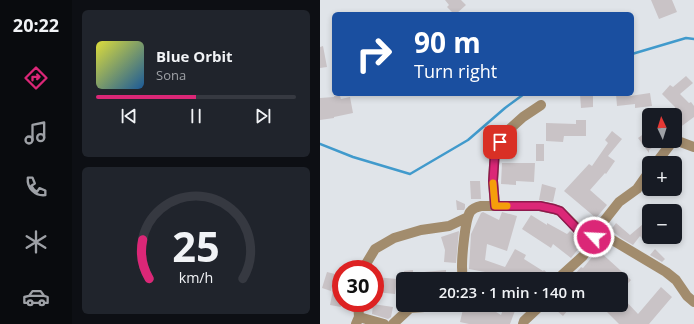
<!DOCTYPE html>
<meta charset="utf-8">
<style>
body{margin:0;font-family:"Open Sans",sans-serif;background:#20242c;color:#f1f3f6;height:100vh;display:flex;flex-direction:column;font-size:15px;white-space:nowrap}
*{box-sizing:border-box;margin:0}
p{font-size:13px;color:#9ea1a6}
.icon{flex:none;width:22px;height:22px;fill:none;stroke:currentColor;stroke-width:2;stroke-linecap:round;stroke-linejoin:round}
.map{position:relative;flex:1;overflow:hidden}
.panel{display:flex;flex-direction:column;gap:10px;padding:10px;background:#0d0f14;width:248px}
.panel>*{flex:none}
.top-card{position:absolute;left:12px;top:12px;width:302px;height:84px;border-radius:6px;box-shadow:0 2px 6px #0003;background:#1a4fa0;color:#fff;overflow:hidden}
.needle{width:26px;rotate:356deg}
.fabs{position:absolute;left:322px;top:108px;display:grid;gap:8px}
.fabs a{display:grid;place-items:center;width:40px;height:40px;border-radius:6px;background:#171b24;box-shadow:0 2px 6px #0003;font-size:20px}
.speed{position:absolute;left:12px;top:260px;display:flex;gap:8px;font-size:20px;font-weight:700;text-align:center}
.speed>*{display:grid;place-content:center;width:52px;height:52px;border-radius:50%;background:#171b24;box-shadow:0 2px 6px #0003;line-height:1}
.speed .limit{border:6px solid #d22;background:#fff;color:#111}
.pin{position:absolute;display:grid;place-items:center;width:34px;height:34px;color:#fff;margin:-17px;border-radius:8px;box-shadow:0 2px 6px #0006}
.me{position:absolute;width:44px;margin:-22px;rotate:295deg;stroke-linejoin:round;filter:drop-shadow(0 0 3px #0008)}
.turn{display:flex;align-items:center;gap:14px;height:84px;padding:0 16px;font-size:18px}
.turn .icon{width:52px;height:52px;stroke-width:2.5}
.turn b{display:block;font-size:28px;line-height:34px}
.panel .card{flex:1;display:flex;flex-direction:column;justify-content:center;gap:6px;min-width:0;padding:0 14px;border-radius:6px;background:#20242c}
.panel .dial{align-items:center;gap:0}
.dial svg{height:104px;overflow:visible;fill:none;stroke:#363941;stroke-width:7;stroke-linecap:round;text-anchor:middle}
.dial text{fill:#f1f3f6;stroke:none}
.song{display:flex;align-items:center;gap:12px}
.cover{width:48px;height:48px;border-radius:6px;background:linear-gradient(135deg,hsl(60 70% 55%),hsl(210 70% 35%))}
.played{height:4px;border-radius:2px;background:linear-gradient(90deg,#db2777 50%,#363941 50%)}
.keys{display:flex;justify-content:space-around;direction:ltr}
.trip{position:absolute;left:76px;top:272px;width:232px;height:40px;border-radius:6px;background:#171b24;box-shadow:0 2px 6px #0003;font-weight:600;line-height:40px;text-align:center}
main{display:flex;flex:1;min-height:0}
.tab-bar{display:flex;flex-direction:column;width:72px;justify-content:space-around;align-items:center;background:#090b0e;color:#9ea1a6}
.tab-bar .icon{width:28px;height:28px}
.tab-bar .current{color:#db2777}
.tab-bar b{font-size:18px;color:#f1f3f6}
.map>svg:first-child{display:block}
.lines{fill:none;stroke-linecap:round;stroke-linejoin:round}
.stream{stroke:#419acc;stroke-width:2.5}
.building{fill:#c9c3c6}
.minor{stroke:#a28c6d;stroke-width:10}
.route-casing{stroke:#8e194d;stroke-width:10}
.route{stroke:#db2777;stroke-width:7}
.slow{stroke:#f59e0b;stroke-width:7}
</style>
<main>
<nav class="tab-bar">
<b>20:22</b>
<svg class="icon current" aria-label="directions" viewBox="0 0 24 24"><path d="M12 3l9 9-9 9-9-9zM9 14v-3h6M13 9l2 2-2 2"/></svg>
<svg class="icon" aria-label="music" viewBox="0 0 24 24"><path d="M9 18V5l10-2v13"/><circle cx="6" cy="18" r="3"/><circle cx="16" cy="16" r="3"/></svg>
<svg class="icon" aria-label="phone" viewBox="0 0 24 24"><path d="M5 4h4l2 5-3 2q2 4 5 5l2-3 5 2v4C11 20 4 13 5 4z"/></svg>
<svg class="icon" aria-label="climate" viewBox="0 0 24 24"><path d="M12 3v18M4 7l16 10M4 17L20 7"/></svg>
<svg class="icon" aria-label="car" viewBox="0 0 24 24"><path d="M5 17H2v-5l4-1 3-4h7l3 4 3 1v5h-3M9 17h6M6 11h13"/><circle cx="7" cy="17" r="2"/><circle cx="17" cy="17" r="2"/></svg>
</nav>
<section class="panel">
<div class="card">
<div class="song"><i class="cover"></i><div><b>Blue Orbit</b><p>Sona</p></div></div>
<div class="played"></div>
<div class="keys"><svg class="icon" aria-label="previous" viewBox="0 0 24 24"><path d="M18 5L8 12l10 7zM5 5v14"/></svg><svg class="icon" aria-label="pause" viewBox="0 0 24 24"><path d="M8 5v14M16 5v14"/></svg><svg class="icon" aria-label="next" viewBox="0 0 24 24"><path d="M6 5l10 7-10 7zM19 5v14"/></svg></div>
</div>
<div class="card dial"><svg viewBox="0 0 100 80">
<path d="M14 69A42 42 0 1 1 86 69"/>
<path d="M14 69A42 42 0 0 1 9 39" stroke="#db2777"/>
<text x="50" y="56" font-size="32" font-weight="700">25</text>
<text x="50" y="72" font-size="11">km/h</text>
</svg></div>
</section>
<div class="map">
<svg width="374" height="324" viewBox="0 0 374 324">
<rect width="100%" height="100%" fill="#e0e4e9"/>
<g class="lines">
<path class="stream" d="M312,54L366,38L374,39
M0,144L33,157L90,174L148,140L185,108L204,94"/>
</g>
<path class="building" d="M125,0H141L146,5L136,14H134L127,7L129,5Z
M331,0H352L357,12L339,19Z
M3,46L7,67L0,68V47Z
M366,76L373,83L360,94L369,103L371,102L374,106V117L355,131V107L342,94L350,85L353,87Z
M330,93L332,106L315,108V104L297,106L296,94H309L310,96Z
M260,94H273V107L261,108Z
M14,96H20L21,99L30,97L33,113L14,117V118L0,120V98L14,97Z
M256,120H266V136H244L243,142L226,141V123L256,124Z
M329,130V141H341L329,150V153L318,138Z
M292,131L302,139L288,156L295,161L286,174L285,173L270,190L287,205L276,218L244,191L269,164L272,166L288,143L285,140Z
M216,144H224V161H216Z
M182,163H215L214,182L196,181V185L181,184Z
M150,181H160L161,199H151Z
M222,184L236,188L233,202L219,200Z
M136,200L145,204V208L144,210H137Z
M163,212L179,220L182,212L197,216L187,251L167,244L165,260L185,267L195,249L206,255L204,259L223,271L224,270L234,279H165V272L149,269L151,234L161,213Z
M211,215L227,225V223L247,234L250,231L264,242L251,258L233,244L231,248L202,229Z
M329,219V238L325,242L320,236L313,245L301,238L291,230L296,223L310,235Z
M139,231L136,263L124,262L125,250L121,237Z
M335,249L345,259L342,262L330,255Z
M278,250L311,280L301,291V279H261L255,274L261,267L263,268Z
M93,270V273L126,270V279H78V274L84,273V271Z
M7,272L15,274L11,291L2,288Z
M55,277L77,279L75,294L55,292Z
M341,287L352,297L329,324H299L280,305H301V296L318,314Z
M13,290L21,291V307L10,305Z
M53,304L73,307L71,317L68,319L52,314Z
M144,305L167,309L168,307L181,315L185,305H188L196,308L190,324H149L140,322Z
M230,305H252L243,316Z"/>
<g class="lines">
<path class="minor" d="M355,140L374,147
M336,163L353,141
M175,206L173,181L175,150L184,134L203,117L221,105
M279,232L284,221L299,202L317,189L329,172
M43,269L55,249L74,238L101,230L129,226L148,217
M141,279C143,274 142,271 142,266C142,256 145,220 150,212C153,208 156,207 161,206H220L234,209L240,211L260,231L274,240V235L279,232L346,272L356,280L367,296L374,302
M240,279L242,275L263,256L274,240
M38,303L39,317
M36,324L39,317L64,324
M73,324L90,308L119,306L121,305
M203,324L204,321L221,305"/>
</g>
<g class="lines">
<g class="route-casing">
<path id="route" d="M180,142L175,150L173,181L175,206H220L234,209L240,211L260,232L274,240V237"/>
</g>
<use href="#route" class="route"/>
<path class="slow" d="M173,183L175,206H187"/>
</g>
</svg>
<div class="fabs">
<a><svg class="needle" viewBox="-14 -14 28 28"><path d="M0-13l5 13h-10z" fill="#e53935"/><path d="M0 13l5-13h-10z" fill="#9ea1a6"/></svg></a>
<a>+</a>
<a>−</a>
</div>
<div class="speed"><div class="limit">30</div></div>
<div class="pin" style="left:180px;top:142px;background:#d93025"><svg class="icon" aria-label="arrive" viewBox="0 0 24 24"><path d="M6 21V4h12l-3 4 3 4H6"/></svg></div>
<svg class="me" style="left:274px;top:237px" viewBox="-20 -20 40 40"><circle r="17" fill="#db2777" stroke="#fff" stroke-width="3"/><path d="M0-11L8 9 0 5-8 9z" fill="#fff"/></svg>
<div class="trip">20:23 · 1 min · 140 m</div>
<div class="top-card">
<div class="turn"><svg class="icon" aria-label="right" viewBox="0 0 24 24"><path d="M7 20v-9h11M14 6l5 5-5 5"/></svg><div><b>90 m</b>Turn right</div></div>
</div>
</div>
</main>
